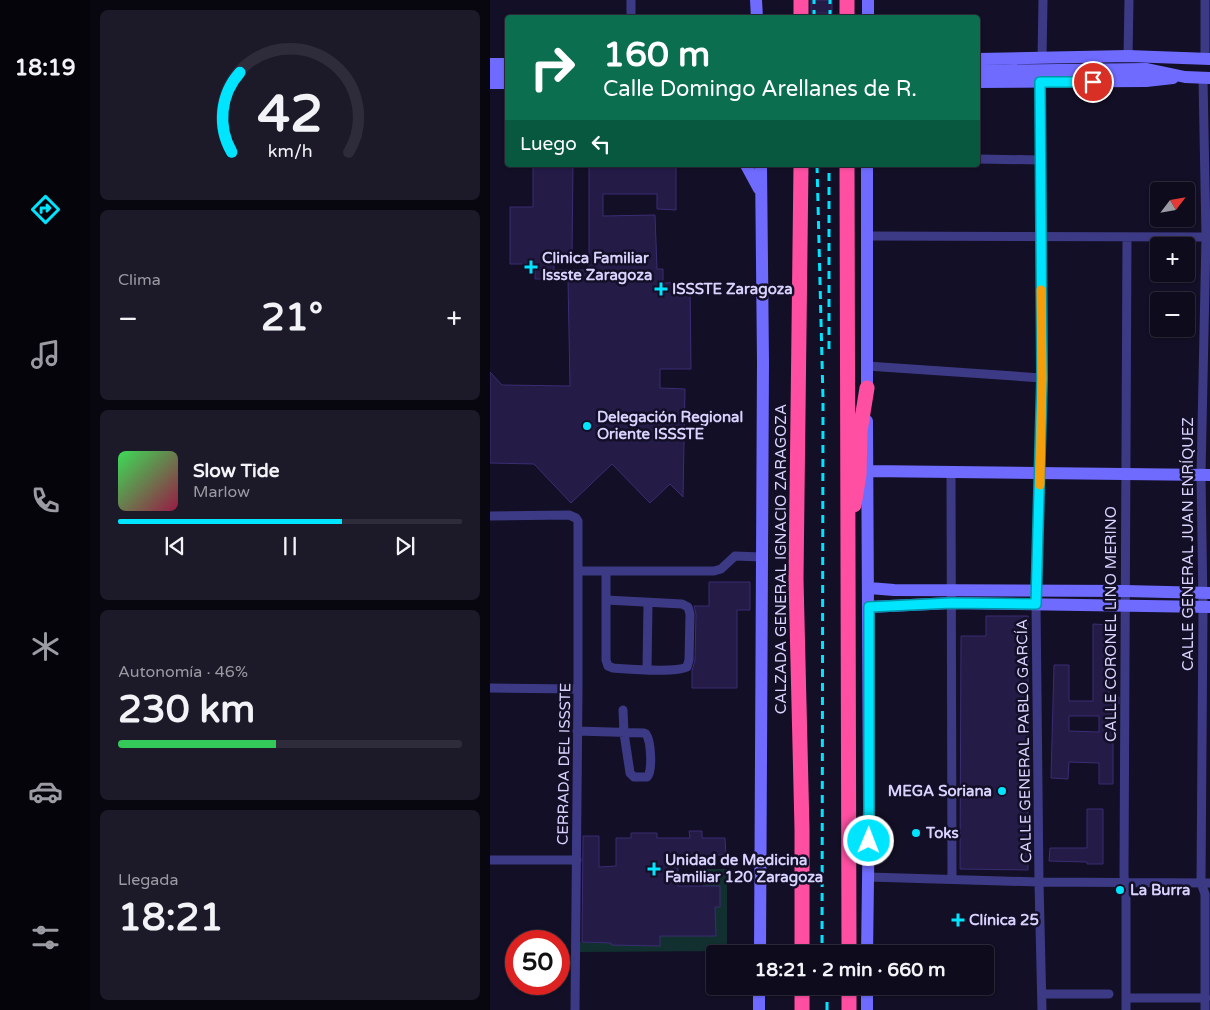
<!DOCTYPE html>
<html lang="es">
<meta charset="utf-8">
<style>
body{margin:0;font-family:"Varela Round",sans-serif;background:#1c1929;color:#f1f3f6;height:100vh;display:flex;flex-direction:column;font-size:19px;white-space:nowrap}
*{box-sizing:border-box;margin:0}
p{font-size:16px;color:#9b9ba3}
.icon{flex:none;width:28px;height:28px;fill:none;stroke:currentColor;stroke-width:2;stroke-linecap:round;stroke-linejoin:round}
.map{position:relative;flex:1;overflow:hidden}
.drawer{display:flex;flex-direction:column;gap:10px;padding:10px;background:#08060f;width:400px}
.drawer>*{flex:none}
.guide{position:absolute;left:15px;top:15px;width:475px;height:152px;border-radius:5px;box-shadow:0 1px 4px #0004,0 0 0 1px #2e2b3b;background:#0b6e4f;color:#fff;overflow:hidden}
.needle{width:32px;rotate:59deg}
.controls{position:absolute;left:660px;top:182px;display:grid;gap:10px}
.controls a{display:grid;place-items:center;width:45px;height:45px;border-radius:5px;background:#0e0b1c;box-shadow:0 1px 4px #0004,0 0 0 1px #2e2b3b;font-size:25px}
.speed{position:absolute;left:15px;top:930px;display:flex;gap:10px;font-size:25px;font-weight:700;text-align:center}
.speed>*{display:grid;place-content:center;width:65px;height:65px;border-radius:50%;background:#0e0b1c;box-shadow:0 1px 4px #0004,0 0 0 1px #2e2b3b;line-height:1}
.speed .limit{border:8px solid #d22;background:#fff;color:#111}
.pin{position:absolute;display:grid;place-items:center;width:42px;height:42px;color:#fff;margin:-21px;border:2px solid #fff;border-radius:50%;box-shadow:0 1px 5px #0007}
.me{position:absolute;width:55px;margin:-28px;rotate:1deg;stroke-linejoin:round;filter:drop-shadow(0 0 4px #0008)}
.turn{display:flex;align-items:center;gap:18px;height:105px;padding:0 15px;font-size:22px}
.turn .icon{width:65px;height:65px;stroke-width:2.5}
.turn b{display:block;font-size:35px;line-height:42px}
.then{display:flex;align-items:center;height:48px;padding:0 15px;background:#0003;gap:10px;font-size:19px}
.big{font-size:38px;font-weight:700;line-height:1.1}
.drawer .card{flex:1;display:flex;flex-direction:column;justify-content:center;gap:8px;min-width:0;padding:0 18px;border-radius:8px;background:#1c1929}
.drawer .dial{align-items:center;gap:0}
.dial svg{height:130px;overflow:visible;fill:none;stroke:#2e2b3b;stroke-width:7;stroke-linecap:round;text-anchor:middle}
.dial text{fill:#f1f3f6;stroke:none}
.song{display:flex;align-items:center;gap:15px}
.cover{width:60px;height:60px;border-radius:8px;background:linear-gradient(135deg,hsl(130 70% 55%),hsl(340 70% 35%))}
.played{height:5px;border-radius:2px;background:linear-gradient(90deg,#00e5ff 65%,#2e2b3b 65%)}
.keys{display:flex;justify-content:space-around;direction:ltr}
.heat{display:flex;justify-content:space-between;align-items:center;font-size:28px;direction:ltr}
.charge{height:8px;border-radius:4px;background:linear-gradient(90deg,#34c759 46%,#2e2b3b 0)}
.trip{position:absolute;left:216px;top:945px;width:288px;height:50px;border-radius:5px;background:#0e0b1c;box-shadow:0 1px 4px #0004,0 0 0 1px #2e2b3b;font-weight:700;line-height:50px;text-align:center}
main{display:flex;flex:1;min-height:0}
.dock{display:flex;flex-direction:column;width:90px;justify-content:space-around;align-items:center;background:#06040b;color:#9b9ba3}
.dock .icon{width:35px;height:35px}
.dock .on{color:#00e5ff}
.dock b{font-size:22px;color:#f1f3f6}
.map>svg:first-child{display:block}
.green{fill:#12302f}
.building{fill:#241b47;stroke:#3b2d73;fill-rule:evenodd}
.lines{fill:none;stroke-linecap:round;stroke-linejoin:round}
.street{stroke:#3d3a85;stroke-width:9}
.secondary{stroke:#6f6bff;stroke-width:12}
.highway{stroke:#ff4fa3;stroke-width:15}
.rail{stroke:#00e5ff;stroke-width:3;stroke-dasharray:8 6;stroke-linecap:butt}
.route-casing{stroke:#0095a6;stroke-width:12}
.route{stroke:#00e5ff;stroke-width:9}
.slow{stroke:#f59e0b;stroke-width:9}
.poi-dot{fill:#00e5ff;stroke:#130f26;stroke-width:2}
.labels{text-anchor:middle;dominant-baseline:central;stroke-width:5;stroke-linejoin:round;paint-order:stroke}
.poi-label{font-size:15px;font-weight:bold;fill:#d9d4ff;stroke:#130f26;text-anchor:start}
.street-label{font-size:15px;fill:#d9d4ff;stroke:#130f26}
</style>
<main>
<nav class="dock">
<b>18:19</b>
<svg class="icon on" aria-label="directions" viewBox="0 0 24 24"><path d="M12 3l9 9-9 9-9-9zM9 14v-3h6M13 9l2 2-2 2"/></svg>
<svg class="icon" aria-label="music" viewBox="0 0 24 24"><path d="M9 18V5l10-2v13"/><circle cx="6" cy="18" r="3"/><circle cx="16" cy="16" r="3"/></svg>
<svg class="icon" aria-label="phone" viewBox="0 0 24 24"><path d="M5 4h4l2 5-3 2q2 4 5 5l2-3 5 2v4C11 20 4 13 5 4z"/></svg>
<svg class="icon" aria-label="climate" viewBox="0 0 24 24"><path d="M12 3v18M4 7l16 10M4 17L20 7"/></svg>
<svg class="icon" aria-label="car" viewBox="0 0 24 24"><path d="M5 17H2v-5l4-1 3-4h7l3 4 3 1v5h-3M9 17h6M6 11h13"/><circle cx="7" cy="17" r="2"/><circle cx="17" cy="17" r="2"/></svg>
<svg class="icon" aria-label="filters" viewBox="0 0 24 24"><path d="M4 7h16M4 17h16"/><circle cx="9" cy="7" r="2"/><circle cx="15" cy="17" r="2"/></svg>
</nav>
<section class="drawer">
<div class="card dial"><svg viewBox="0 0 100 80">
<path d="M14 69A42 42 0 1 1 86 69"/>
<path d="M14 69A42 42 0 0 1 19 20" stroke="#00e5ff"/>
<text x="50" y="56" font-size="32" font-weight="700">42</text>
<text x="50" y="72" font-size="11">km/h</text>
</svg></div>
<div class="card"><p>Clima</p>
<div class="heat"><a>−</a><b class="big">21°</b><a>+</a></div>
</div>
<div class="card">
<div class="song"><i class="cover"></i><div><b>Slow Tide</b><p>Marlow</p></div></div>
<div class="played"></div>
<div class="keys"><svg class="icon" aria-label="previous" viewBox="0 0 24 24"><path d="M18 5L8 12l10 7zM5 5v14"/></svg><svg class="icon" aria-label="pause" viewBox="0 0 24 24"><path d="M8 5v14M16 5v14"/></svg><svg class="icon" aria-label="next" viewBox="0 0 24 24"><path d="M6 5l10 7-10 7zM19 5v14"/></svg></div>
</div>
<div class="card"><p>Autonomía · 46%</p><b class="big">230 km</b><div class="charge"></div></div>
<div class="card"><p>Llegada</p><b class="big">18:21</b></div>
</section>
<div class="map">
<svg width="720" height="1010" viewBox="0 0 720 1010">
<rect width="100%" height="100%" fill="#130f26"/>
<path class="green" d="M213,869H237V951L90,952L89,942L109,943L170,936L193,907H230V886H213Z"/>
<path class="building" d="M321,0H342V13H321Z
M43,165H83L82,253H64V270H99V165H186V210L167,209V194H113V216L165,215L167,269H173V283L200,282L201,369H170V388L195,389L193,497L180,484L160,503L122,464L81,503L44,464L0,463V372L12,385L80,386L78,279H45V264H20V207H43Z
M219,582H260V610H247V688H202V671L205,660L206,614L204,606H219Z
M496,616H538V870L470,869L471,636H496Z
M603,624L620,625L619,697H629V704H623V784H609V763L579,762L578,779L561,778L564,665H579V701H603ZM579,716H609V732L579,731Z
M597,809H613V864H597V862L559,861L560,848H597Z
M199,831H212V838H235L236,855H221L224,858H188V886H230V907H225L226,936H170V946L121,945V943L92,942L93,836H109V867L126,866V838H141V833H167V838H200Z"/>
<g class="lines">
<path class="street" d="M141,0V18
M638,56L639,0
M552,58L553,0
M715,59V0
M713,78L716,237L711,475L713,607L711,883L715,894V1010
M550,82L552,378L546,604L549,882L552,1010
M488,159L549,160
M377,236L720,237
M377,366L552,378
M461,472L462,878
M0,516L79,515L86,518L88,521V689L85,1010
M89,571H224L231,569L245,556L271,557
M116,572V660L118,666L123,668C139,669 185,673 197,667L199,660L200,614L198,607L192,604L116,600
M157,669L158,603
M0,688L88,689
M87,731L154,733L156,734C161,741 163,772 157,777H144L140,773L134,733L133,710
M0,860H87
M379,877L549,882L720,883
M552,994H619
M636,998H716
M636,1010V895L634,875L637,238"/>
<path class="secondary" d="M266,0L267,18
M378,0V18
M488,59L638,56L720,59
M0,64H18
M488,71L657,69L695,77L720,78
M0,74H18
M488,82L656,81L683,78
M0,83H18
M256,165L269,189
M377,165V396
M378,471L720,475
M379,588L404,590L635,591L720,593
M379,607L461,603L720,607
M270,954L273,362L271,165
M377,954L379,806L377,421
M269,1010V986
M377,1010V986"/>
<path class="highway" d="M357,0V18
M311,18V0
M311,165L306,579L312,829V954
M357,165L359,954
M364,505L369,475L370,431L377,388
M312,986V1010
M359,986V1010"/>
<path class="rail" d="M324,18V0
M340,18V0
M327,165L333,399L332,954
M339,349V165
M337,1010V986"/>
</g>
<g class="lines">
<g class="route-casing">
<path id="route" d="M379,841V607L461,603L546,604L552,378L550,82H603"/>
</g>
<use href="#route" class="route"/>
<path class="slow" d="M550,485L552,378L551,290"/>
</g>
<g class="poi-dot">
<path d="M38.5 259.5h5v5h5v5h-5v5h-5v-5h-5v-5h5z"/>
<path d="M168.5 281.5h5v5h5v5h-5v5h-5v-5h-5v-5h5z"/>
<circle cx="97" cy="426" r="5"/>
<circle cx="512" cy="791" r="5"/>
<circle cx="426" cy="833" r="5"/>
<path d="M161.5 861.5h5v5h5v5h-5v5h-5v-5h-5v-5h5z"/>
<circle cx="630" cy="890" r="5"/>
<path d="M465.5 912.5h5v5h5v5h-5v5h-5v-5h-5v-5h5z"/>
</g>
<g class="labels">
<g class="poi-label">
<text x="52" y="258">Clinica Familiar<tspan x="52" dy="17">Issste Zaragoza</tspan></text>
<text x="182" y="289">ISSSTE Zaragoza</text>
<text x="107" y="417">Delegación Regional<tspan x="107" dy="17">Oriente ISSSTE</tspan></text>
<text x="502" y="791" text-anchor="end">MEGA Soriana</text>
<text x="436" y="833">Toks</text>
<text x="175" y="860">Unidad de Medicina<tspan x="175" dy="17">Familiar 120 Zaragoza</tspan></text>
<text x="640" y="890">La Burra</text>
<text x="479" y="920">Clínica 25</text>
</g>
<g class="street-label">
<text transform="translate(698 544) rotate(-90)">CALLE GENERAL JUAN ENRÍQUEZ</text>
<text transform="translate(291 559) rotate(-90)">CALZADA GENERAL IGNACIO ZARAGOZA</text>
<text transform="translate(621 624) rotate(-90)">CALLE CORONEL LINO MERINO</text>
<text transform="translate(534 741) rotate(-91)">CALLE GENERAL PABLO GARCÍA</text>
<text transform="translate(74 764) rotate(-89)">CERRADA DEL ISSSTE</text>
</g>
</g>
</svg>
<div class="controls">
<a><svg class="needle" viewBox="-14 -14 28 28"><path d="M0-13l5 13h-10z" fill="#e53935"/><path d="M0 13l5-13h-10z" fill="#9b9ba3"/></svg></a>
<a>+</a>
<a>−</a>
</div>
<div class="speed"><div class="limit">50</div></div>
<div class="pin" style="left:603px;top:82px;background:#d93025"><svg class="icon" aria-label="arrive" viewBox="0 0 24 24"><path d="M6 21V4h12l-3 4 3 4H6"/></svg></div>
<svg class="me" style="left:379px;top:841px" viewBox="-20 -20 40 40"><circle r="17" fill="#00e5ff" stroke="#fff" stroke-width="3"/><path d="M0-11L8 9 0 5-8 9z" fill="#fff"/></svg>
<div class="trip">18:21 · 2 min · 660 m</div>
<div class="guide">
<div class="turn"><svg class="icon" aria-label="right" viewBox="0 0 24 24"><path d="M7 20v-9h11M14 6l5 5-5 5"/></svg><div><b>160 m</b>Calle Domingo Arellanes de R.</div></div>
<div class="then">Luego<svg class="icon" aria-label="left" viewBox="0 0 24 24"><path d="M17 20v-9H6M10 6l-5 5 5 5"/></svg></div>
</div>
</div>
</main>
